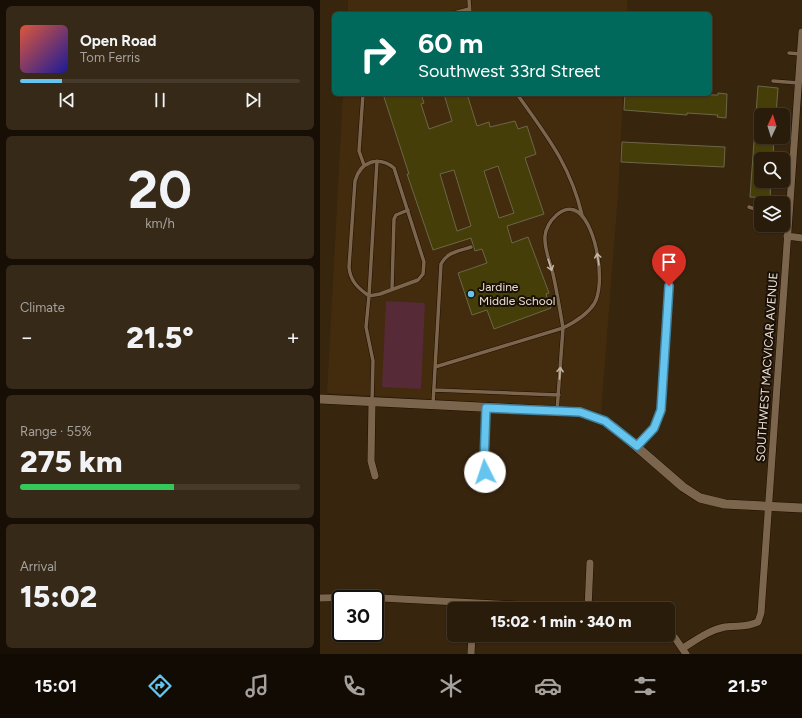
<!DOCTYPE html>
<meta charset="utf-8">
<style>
body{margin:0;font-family:Figtree,sans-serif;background:#362918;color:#f1f3f6;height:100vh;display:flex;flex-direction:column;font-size:15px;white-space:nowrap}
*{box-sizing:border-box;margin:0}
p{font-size:13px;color:#a5a19c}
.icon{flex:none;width:22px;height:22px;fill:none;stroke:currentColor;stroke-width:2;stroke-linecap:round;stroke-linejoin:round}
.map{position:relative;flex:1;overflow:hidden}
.sheet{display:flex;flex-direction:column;gap:6px;padding:6px;background:#170f06;width:320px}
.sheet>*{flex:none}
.hud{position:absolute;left:12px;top:12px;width:380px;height:84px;border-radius:6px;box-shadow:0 1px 3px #0004,0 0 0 1px #463a2b;background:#00695c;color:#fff;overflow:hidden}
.needle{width:26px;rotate:4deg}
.controls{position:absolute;left:434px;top:108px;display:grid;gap:8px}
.controls a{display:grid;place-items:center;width:36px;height:36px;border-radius:6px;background:#2a1c0a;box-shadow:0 1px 3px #0004,0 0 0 1px #463a2b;font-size:20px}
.speed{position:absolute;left:12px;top:590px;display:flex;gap:8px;font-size:20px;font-weight:700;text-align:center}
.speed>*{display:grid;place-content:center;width:52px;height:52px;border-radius:50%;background:#2a1c0a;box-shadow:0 1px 3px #0004,0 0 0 1px #463a2b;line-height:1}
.speed .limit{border:2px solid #111;border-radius:6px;background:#fff;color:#111}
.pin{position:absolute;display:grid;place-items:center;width:34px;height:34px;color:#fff;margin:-41px -17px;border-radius:50% 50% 50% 0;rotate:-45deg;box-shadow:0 0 4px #0007}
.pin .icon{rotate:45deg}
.me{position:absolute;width:44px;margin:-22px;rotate:356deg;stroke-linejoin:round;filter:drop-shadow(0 0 3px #0008)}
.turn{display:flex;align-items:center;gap:14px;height:84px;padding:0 20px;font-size:18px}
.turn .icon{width:52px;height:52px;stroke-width:2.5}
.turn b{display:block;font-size:28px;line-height:34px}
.big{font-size:30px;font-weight:800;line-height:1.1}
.sheet .widget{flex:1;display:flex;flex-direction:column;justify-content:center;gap:6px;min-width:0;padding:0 14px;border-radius:6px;background:#362918}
.sheet .dial{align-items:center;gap:0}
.dial b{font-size:52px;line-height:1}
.song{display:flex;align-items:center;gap:12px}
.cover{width:48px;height:48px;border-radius:6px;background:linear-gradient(135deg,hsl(10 70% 55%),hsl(240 70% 35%))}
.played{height:4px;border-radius:2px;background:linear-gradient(90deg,#65c5ee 15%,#463a2b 15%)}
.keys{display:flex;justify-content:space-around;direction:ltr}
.heat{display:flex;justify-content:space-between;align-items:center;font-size:22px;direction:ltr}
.charge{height:6px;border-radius:3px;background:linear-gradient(90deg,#34c759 55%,#463a2b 0)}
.trip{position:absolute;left:127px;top:602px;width:228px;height:40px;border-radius:6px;background:#2a1c0a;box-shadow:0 1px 3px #0004,0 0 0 1px #463a2b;font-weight:800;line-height:40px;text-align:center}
.menu{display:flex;height:64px;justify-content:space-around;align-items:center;background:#110b04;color:#a5a19c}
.menu .icon{width:28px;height:28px}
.menu .current{color:#65c5ee}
.menu b{font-size:18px;color:#f1f3f6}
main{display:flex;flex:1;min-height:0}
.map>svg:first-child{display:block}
.built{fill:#432b0e}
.green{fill:#562a36}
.building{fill:#463e09;stroke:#6b6748;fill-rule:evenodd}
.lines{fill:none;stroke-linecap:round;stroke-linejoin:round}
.service-casing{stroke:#1f0d00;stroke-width:4.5}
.minor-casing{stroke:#1f0d00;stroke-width:8}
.tertiary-casing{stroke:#1f0d00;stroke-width:10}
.service{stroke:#7b654d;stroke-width:3.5}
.minor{stroke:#7b654d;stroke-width:7}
.tertiary{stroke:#7b654d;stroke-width:9}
.oneway{stroke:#c4b4a3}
.route-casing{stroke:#42809b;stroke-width:10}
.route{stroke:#65c5ee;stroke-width:7}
.poi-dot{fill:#65c5ee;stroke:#191007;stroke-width:1.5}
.labels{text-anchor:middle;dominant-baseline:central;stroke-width:4;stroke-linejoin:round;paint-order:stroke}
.poi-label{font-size:12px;fill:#ecdfd2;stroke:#191007;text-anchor:start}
.street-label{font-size:12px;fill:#ecdfd2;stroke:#191007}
</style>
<main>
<section class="sheet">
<div class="widget">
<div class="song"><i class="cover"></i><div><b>Open Road</b><p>Tom Ferris</p></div></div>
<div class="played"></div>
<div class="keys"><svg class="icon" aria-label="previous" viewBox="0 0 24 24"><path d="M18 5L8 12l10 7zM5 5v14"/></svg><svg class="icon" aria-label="pause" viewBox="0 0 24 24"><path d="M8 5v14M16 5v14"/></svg><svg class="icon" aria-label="next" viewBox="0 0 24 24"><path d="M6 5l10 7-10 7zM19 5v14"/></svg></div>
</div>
<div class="widget dial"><b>20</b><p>km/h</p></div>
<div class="widget"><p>Climate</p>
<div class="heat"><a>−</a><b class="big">21.5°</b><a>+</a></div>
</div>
<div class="widget"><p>Range · 55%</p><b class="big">275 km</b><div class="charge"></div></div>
<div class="widget"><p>Arrival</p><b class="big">15:02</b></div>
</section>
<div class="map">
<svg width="482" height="654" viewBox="0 0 482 654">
<rect width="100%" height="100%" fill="#38250e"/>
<path class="built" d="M28,0H307V14H28Z
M23,94H303L298,194L281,413L265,408L7,393Z"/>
<path class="green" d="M66,301L105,303L101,389L62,387Z"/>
<path class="building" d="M438,86L458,88L456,115H441V137H454L453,159H441V181H451L450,198L430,197Z
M398,93L407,94L406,118L397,117L398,115L367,113V115L304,110L305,94L398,95Z
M63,94H101L104,103L101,104L109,129L132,121L124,94H147L157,126L169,122L170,127L195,121L198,129L207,126L216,154L205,158L224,214L187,226L192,243L208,237L229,293L226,294L231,308L174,329L167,310L152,315L138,273L167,263L162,249L155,251L151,238L113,250L87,174H89ZM178,166L194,213L179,218L164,171ZM134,170L151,226L137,231L120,174Z
M302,142L405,147L404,167L301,162Z"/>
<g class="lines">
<g class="service-casing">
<path id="service" d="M149,0L150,14
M130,14L149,9
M469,53L481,54
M453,81L479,83
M43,94L39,151L44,165
M197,94C226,135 250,164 262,215
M429,207L441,211
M72,289L74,219L76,215L88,210
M115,367L243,328C240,310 237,292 233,274C230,261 224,250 225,236C226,222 244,202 258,212C277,226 286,285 274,304C267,315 255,322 243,328L237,411
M114,390L239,395
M52,401L53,361L46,327L49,296C38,288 30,281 29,267L35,181C40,162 58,155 74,168L104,262L103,274L98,280L60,294L49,296L57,161
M113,404L121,264C127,252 139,251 151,247"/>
</g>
<g class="minor-casing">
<path id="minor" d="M467,236L482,238
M52,402L51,461L55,476
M166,408L164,463L170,483
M317,446L334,428L341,410L351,255
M0,598L42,597L273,609
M268,609L270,563
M348,632L355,638L366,654
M363,648C376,640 389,630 405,627C418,625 425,628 438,622L441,613L482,32
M151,654L152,635"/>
</g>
<g class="tertiary-casing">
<path id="tertiary" d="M0,399L260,412L285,421L295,428L363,487L380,498L405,504L482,508"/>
</g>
<use href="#service" class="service"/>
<use href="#minor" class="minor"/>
<use href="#tertiary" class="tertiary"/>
</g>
<defs><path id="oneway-shaft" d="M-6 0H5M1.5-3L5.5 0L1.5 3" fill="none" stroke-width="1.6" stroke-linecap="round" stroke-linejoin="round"/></defs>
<g class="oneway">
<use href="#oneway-shaft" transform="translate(278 259) rotate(-99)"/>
<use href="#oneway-shaft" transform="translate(230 265) rotate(72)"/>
<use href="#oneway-shaft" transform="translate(240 373) rotate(-86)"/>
</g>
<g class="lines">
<g class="route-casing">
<path id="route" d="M165,472L164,464L166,408L260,412L285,421L317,446L334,428L341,410L349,286"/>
</g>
<use href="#route" class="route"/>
</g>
<circle class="poi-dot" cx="151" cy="294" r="4"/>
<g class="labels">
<g class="poi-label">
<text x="159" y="287">Jardine<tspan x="159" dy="14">Middle School</tspan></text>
</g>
<g class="street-label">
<text transform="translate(447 367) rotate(-86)">SOUTHWEST MACVICAR AVENUE</text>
</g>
</g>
</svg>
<div class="controls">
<a><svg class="needle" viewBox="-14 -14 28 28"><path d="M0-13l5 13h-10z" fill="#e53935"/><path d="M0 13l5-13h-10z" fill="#a5a19c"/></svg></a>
<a><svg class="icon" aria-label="search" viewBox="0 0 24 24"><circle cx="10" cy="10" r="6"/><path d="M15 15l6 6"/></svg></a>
<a><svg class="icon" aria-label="layers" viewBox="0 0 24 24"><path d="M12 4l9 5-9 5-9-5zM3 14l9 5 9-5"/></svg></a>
</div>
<div class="speed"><div class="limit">30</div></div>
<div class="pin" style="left:349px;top:286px;background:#d93025"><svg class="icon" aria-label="arrive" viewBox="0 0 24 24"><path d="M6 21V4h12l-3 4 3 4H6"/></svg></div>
<svg class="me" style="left:165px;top:472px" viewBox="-20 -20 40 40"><circle r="19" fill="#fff"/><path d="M0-13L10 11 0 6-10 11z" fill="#65c5ee"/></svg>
<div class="trip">15:02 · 1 min · 340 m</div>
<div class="hud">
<div class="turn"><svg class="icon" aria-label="right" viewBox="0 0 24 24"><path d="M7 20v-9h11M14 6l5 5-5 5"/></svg><div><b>60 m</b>Southwest 33rd Street</div></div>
</div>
</div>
</main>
<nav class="menu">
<b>15:01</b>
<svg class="icon current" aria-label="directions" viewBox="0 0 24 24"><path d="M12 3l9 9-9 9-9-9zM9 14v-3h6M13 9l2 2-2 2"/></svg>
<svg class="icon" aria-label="music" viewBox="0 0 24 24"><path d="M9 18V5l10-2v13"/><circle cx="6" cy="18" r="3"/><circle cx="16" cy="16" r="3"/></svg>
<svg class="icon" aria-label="phone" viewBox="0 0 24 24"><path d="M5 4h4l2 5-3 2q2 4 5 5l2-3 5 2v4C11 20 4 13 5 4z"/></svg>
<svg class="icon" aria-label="climate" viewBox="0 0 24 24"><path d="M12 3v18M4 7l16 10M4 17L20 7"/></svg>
<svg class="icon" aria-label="car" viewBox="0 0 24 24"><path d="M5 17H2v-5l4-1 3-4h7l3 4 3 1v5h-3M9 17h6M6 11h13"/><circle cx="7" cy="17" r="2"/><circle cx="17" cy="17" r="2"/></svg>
<svg class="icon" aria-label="filters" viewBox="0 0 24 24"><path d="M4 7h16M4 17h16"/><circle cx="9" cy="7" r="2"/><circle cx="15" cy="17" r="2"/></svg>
<b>21.5°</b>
</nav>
